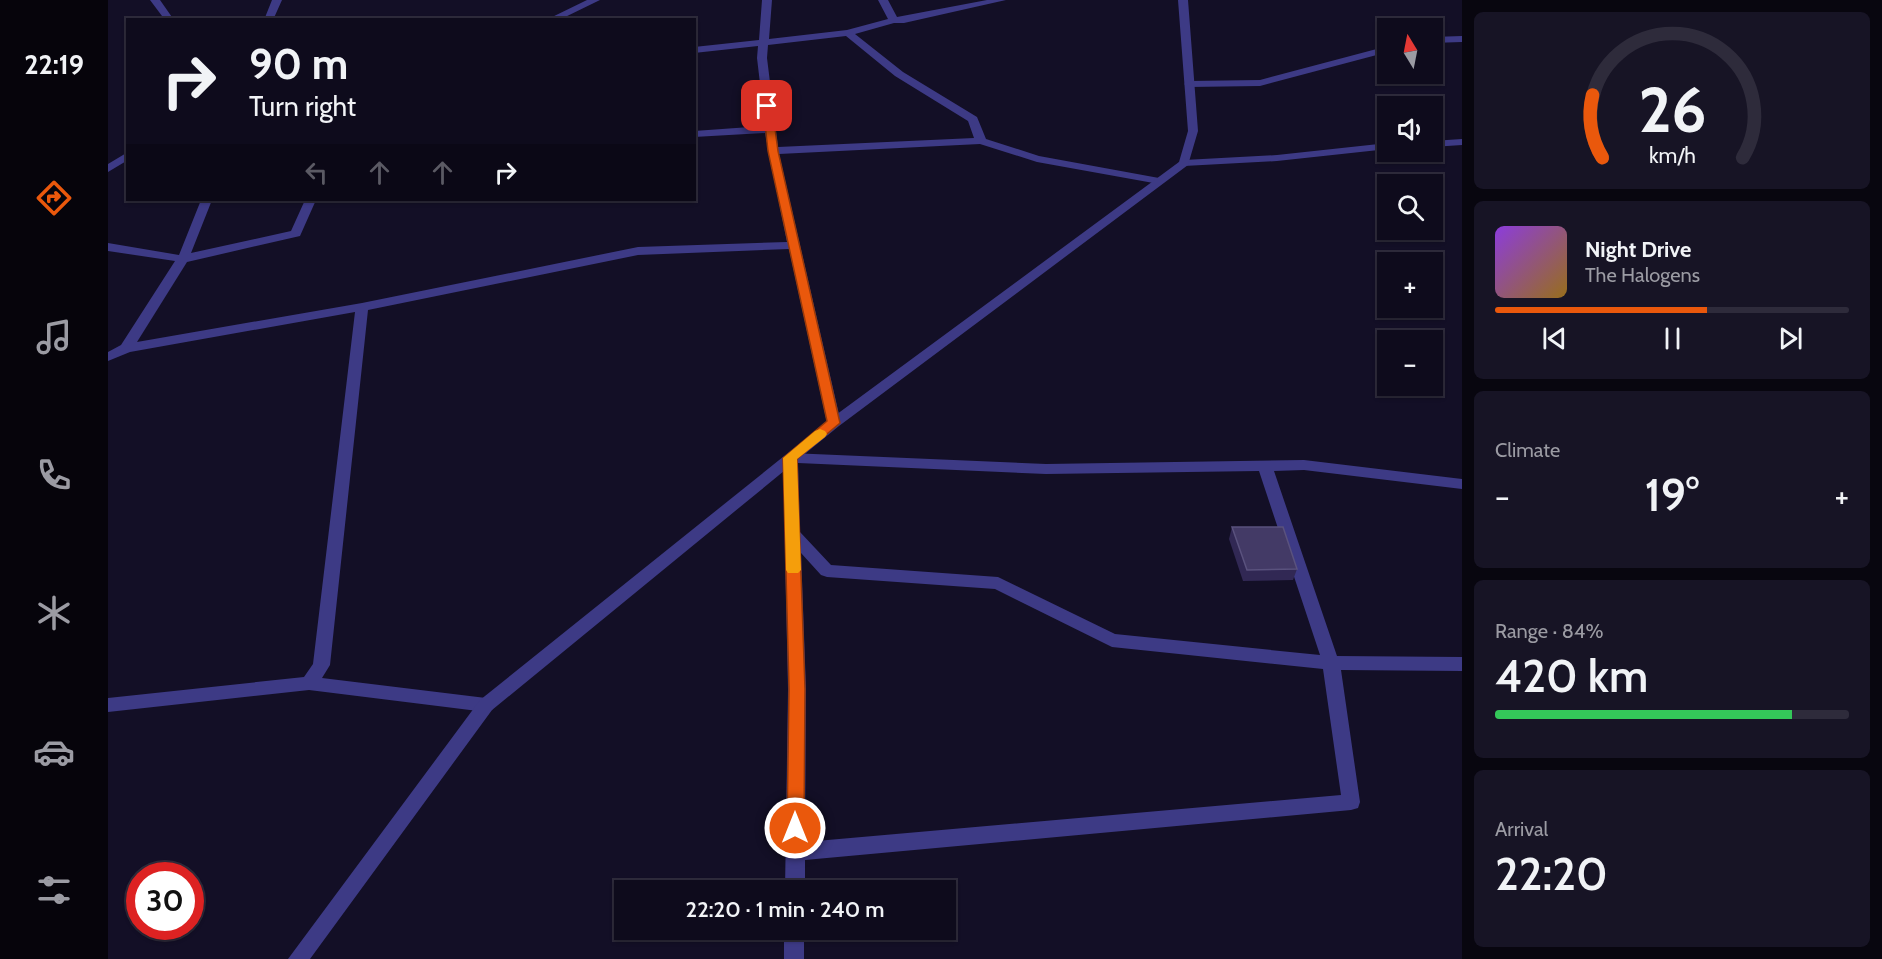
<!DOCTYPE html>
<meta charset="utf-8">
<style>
body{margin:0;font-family:Cabin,sans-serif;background:#171425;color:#f1f3f6;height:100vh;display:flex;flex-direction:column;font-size:22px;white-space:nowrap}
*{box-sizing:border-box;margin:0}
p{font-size:20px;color:#9b9ba3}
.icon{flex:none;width:33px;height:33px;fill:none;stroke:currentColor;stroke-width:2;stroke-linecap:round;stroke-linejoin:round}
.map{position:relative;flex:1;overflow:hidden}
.sheet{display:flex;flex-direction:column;gap:12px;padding:12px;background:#08060f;width:420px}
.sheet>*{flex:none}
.banner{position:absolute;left:18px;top:18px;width:570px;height:183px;border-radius:0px;box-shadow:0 2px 4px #0004,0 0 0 2px #2e2b3b;background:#0e0b1c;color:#f1f3f6;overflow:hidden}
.needle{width:39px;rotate:350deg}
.tools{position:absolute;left:1269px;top:18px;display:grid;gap:12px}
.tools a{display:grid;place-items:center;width:66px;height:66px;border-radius:0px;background:#0e0b1c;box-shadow:0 2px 4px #0004,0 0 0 2px #2e2b3b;font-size:30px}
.speed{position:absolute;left:18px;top:862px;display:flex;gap:12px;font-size:30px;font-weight:700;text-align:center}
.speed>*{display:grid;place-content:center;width:78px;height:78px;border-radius:50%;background:#0e0b1c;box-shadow:0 2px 4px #0004,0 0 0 2px #2e2b3b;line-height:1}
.speed .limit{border:9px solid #d22;background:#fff;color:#111}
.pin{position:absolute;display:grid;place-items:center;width:51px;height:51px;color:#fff;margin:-26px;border-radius:12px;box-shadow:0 3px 9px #0006}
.me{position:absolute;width:66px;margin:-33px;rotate:0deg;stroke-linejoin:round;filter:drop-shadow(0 0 4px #0008)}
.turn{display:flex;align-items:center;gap:21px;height:126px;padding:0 24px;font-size:27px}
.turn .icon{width:78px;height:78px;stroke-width:2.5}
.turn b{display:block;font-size:42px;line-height:51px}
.lanes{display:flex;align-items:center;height:57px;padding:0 24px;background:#0003;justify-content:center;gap:30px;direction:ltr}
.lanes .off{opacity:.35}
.big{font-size:45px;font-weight:600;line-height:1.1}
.sheet .widget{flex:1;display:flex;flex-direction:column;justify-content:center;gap:9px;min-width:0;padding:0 21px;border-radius:9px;background:#171425}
.sheet .dial{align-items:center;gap:0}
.dial svg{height:156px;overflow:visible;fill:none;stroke:#2e2b3b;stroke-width:7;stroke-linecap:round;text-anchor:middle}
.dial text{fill:#f1f3f6;stroke:none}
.song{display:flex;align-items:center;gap:18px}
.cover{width:72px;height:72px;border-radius:9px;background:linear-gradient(135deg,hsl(270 70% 55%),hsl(40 70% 35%))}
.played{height:6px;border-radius:3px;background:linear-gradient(90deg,#ea580c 60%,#2e2b3b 60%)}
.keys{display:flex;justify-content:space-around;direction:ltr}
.heat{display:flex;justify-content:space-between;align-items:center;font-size:33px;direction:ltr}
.charge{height:9px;border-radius:4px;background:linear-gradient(90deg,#34c759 84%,#2e2b3b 0)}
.trip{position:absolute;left:506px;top:880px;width:342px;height:60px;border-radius:0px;background:#0e0b1c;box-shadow:0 2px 4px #0004,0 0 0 2px #2e2b3b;font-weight:600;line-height:60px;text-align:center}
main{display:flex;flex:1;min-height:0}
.menu{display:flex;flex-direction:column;width:108px;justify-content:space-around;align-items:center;background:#06040b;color:#9b9ba3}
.menu .icon{width:42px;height:42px}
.menu .selected{color:#ea580c}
.menu b{font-size:27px;color:#f1f3f6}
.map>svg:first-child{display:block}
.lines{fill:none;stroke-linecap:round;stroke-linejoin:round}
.minor{fill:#3d3a85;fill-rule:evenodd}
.tertiary{fill:#3d3a85;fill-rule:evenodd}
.wall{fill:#312854}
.building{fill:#433a66;stroke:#5a527e;stroke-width:1.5}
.route{fill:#ea580c;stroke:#983908;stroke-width:1.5}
.slow{fill:#f59e0b}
</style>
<main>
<nav class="menu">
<b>22:19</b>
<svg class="icon selected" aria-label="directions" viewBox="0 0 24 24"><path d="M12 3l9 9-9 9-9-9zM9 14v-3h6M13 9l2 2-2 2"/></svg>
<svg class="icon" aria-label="music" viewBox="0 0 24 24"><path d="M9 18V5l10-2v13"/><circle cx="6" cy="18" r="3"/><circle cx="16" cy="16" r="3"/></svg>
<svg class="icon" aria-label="phone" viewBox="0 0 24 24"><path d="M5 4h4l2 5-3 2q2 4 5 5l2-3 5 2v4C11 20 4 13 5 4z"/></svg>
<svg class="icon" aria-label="climate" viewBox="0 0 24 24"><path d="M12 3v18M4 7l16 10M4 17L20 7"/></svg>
<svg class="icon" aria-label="car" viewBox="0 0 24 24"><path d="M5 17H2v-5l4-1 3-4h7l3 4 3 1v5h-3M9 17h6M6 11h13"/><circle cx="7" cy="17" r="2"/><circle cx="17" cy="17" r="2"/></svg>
<svg class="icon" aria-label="filters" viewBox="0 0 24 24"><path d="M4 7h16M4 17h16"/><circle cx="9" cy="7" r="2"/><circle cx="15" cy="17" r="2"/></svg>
</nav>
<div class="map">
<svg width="1354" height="959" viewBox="0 0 1354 959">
<rect width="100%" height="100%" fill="#130f26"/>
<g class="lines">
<path class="minor" d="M42,0H52L66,20H57Z
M164,0H174L165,20H156Z
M479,0H492L451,20H438Z
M654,0H664L661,39L739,30L780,19L770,0H780L789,17L879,0H898L796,23H786L747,34L795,72L869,117L878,139L931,156L1051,178L1057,181L1051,184L929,162L872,144L671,154L733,423L726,428L719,423L681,249L530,255L260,310L222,665L214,678L378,698L384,700L387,705L384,710L378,712L201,690L0,712V698L196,677L205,664L247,312L22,352L0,361V352L13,345L67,261L0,251V243L71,255L93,200H104L83,253L183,231L197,200H208L192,236L79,262L29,342L254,303L530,247L679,242L657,133L586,137V131L657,126L649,58L650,46L586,53V47L651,40ZM738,36L787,76L860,121L866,138L670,147L659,58L660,45Z
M1354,36V42L1324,43V37Z
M1280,46V52L1152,86L1081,87L1076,84L1081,81L1152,80Z
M1354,139V145L1324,147V141Z
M1280,143V149L1169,161L1076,166L1070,163L1076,160L1169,155Z
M20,152V160L0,172V164Z
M682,453L938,464L1196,460L1354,479V489L1196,470L1166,471L1229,656L1354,657V671L1233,670L1252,802L1250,808L1243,810L697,860V891H677L680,689L675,458ZM690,463L938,474L1151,471L1212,655L1007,634L890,577L723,565L692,532ZM693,553L713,575L719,577L887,589L1004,647L1215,669L1233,795L697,842L698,689Z
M676,930H696V959H676Z"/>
<path class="tertiary" d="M1070,0H1080L1090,131L1080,165L731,426L384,710L202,959H180L372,700L721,420L1071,162L1080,131Z"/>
</g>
<path class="wall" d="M1124,527L1189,569L1185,580L1135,581L1121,539Z"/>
<path class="building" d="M1124,527H1175L1189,569L1139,570Z"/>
<path class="route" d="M659,103L664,106L670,151L732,423L689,459L697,689L696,828L694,834L687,836L681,834L679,828L681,689L675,458L719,421L660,151L655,106Z"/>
<path class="slow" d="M712,429L717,431L719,434L717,437L689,459L693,570L690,573H680L678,570L675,458L707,431Z"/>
</svg>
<div class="tools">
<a><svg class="needle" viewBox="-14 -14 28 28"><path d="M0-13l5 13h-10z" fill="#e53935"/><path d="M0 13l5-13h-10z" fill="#9b9ba3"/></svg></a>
<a><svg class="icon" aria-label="sound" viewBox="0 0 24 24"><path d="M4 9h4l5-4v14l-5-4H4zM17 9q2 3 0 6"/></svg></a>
<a><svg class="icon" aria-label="search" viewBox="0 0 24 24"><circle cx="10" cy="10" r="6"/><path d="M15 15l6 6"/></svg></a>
<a>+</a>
<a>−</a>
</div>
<div class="speed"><div class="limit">30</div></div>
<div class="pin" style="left:659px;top:106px;background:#d93025"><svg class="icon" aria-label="arrive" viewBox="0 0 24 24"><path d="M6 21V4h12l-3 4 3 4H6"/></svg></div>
<svg class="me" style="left:687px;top:828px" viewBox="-20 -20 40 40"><circle r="17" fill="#ea580c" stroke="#fff" stroke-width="3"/><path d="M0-11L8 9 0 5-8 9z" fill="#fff"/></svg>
<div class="trip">22:20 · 1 min · 240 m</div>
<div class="banner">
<div class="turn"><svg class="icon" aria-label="right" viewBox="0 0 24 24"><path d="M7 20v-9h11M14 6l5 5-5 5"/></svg><div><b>90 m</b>Turn right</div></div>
<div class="lanes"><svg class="icon off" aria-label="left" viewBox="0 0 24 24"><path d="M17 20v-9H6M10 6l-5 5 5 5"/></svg><svg class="icon off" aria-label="ahead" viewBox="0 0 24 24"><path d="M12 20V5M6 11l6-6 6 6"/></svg><svg class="icon off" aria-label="ahead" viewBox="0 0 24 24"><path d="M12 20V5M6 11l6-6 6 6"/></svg><svg class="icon" aria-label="right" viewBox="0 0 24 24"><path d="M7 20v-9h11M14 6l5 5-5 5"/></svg></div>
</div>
</div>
<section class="sheet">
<div class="widget dial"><svg viewBox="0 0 100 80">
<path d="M14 69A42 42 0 1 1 86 69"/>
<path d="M14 69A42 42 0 0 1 9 37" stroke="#ea580c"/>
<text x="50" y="56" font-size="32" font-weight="700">26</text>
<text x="50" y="72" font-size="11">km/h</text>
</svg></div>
<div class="widget">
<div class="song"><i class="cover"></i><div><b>Night Drive</b><p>The Halogens</p></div></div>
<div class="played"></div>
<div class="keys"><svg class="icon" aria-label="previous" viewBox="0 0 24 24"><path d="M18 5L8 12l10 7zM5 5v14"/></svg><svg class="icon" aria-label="pause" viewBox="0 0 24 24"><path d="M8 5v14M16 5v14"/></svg><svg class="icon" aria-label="next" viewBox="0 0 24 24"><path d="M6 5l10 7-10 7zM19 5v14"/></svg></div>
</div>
<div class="widget"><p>Climate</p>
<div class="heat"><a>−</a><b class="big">19°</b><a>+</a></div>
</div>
<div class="widget"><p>Range · 84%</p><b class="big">420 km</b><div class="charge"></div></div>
<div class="widget"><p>Arrival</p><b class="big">22:20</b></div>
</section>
</main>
